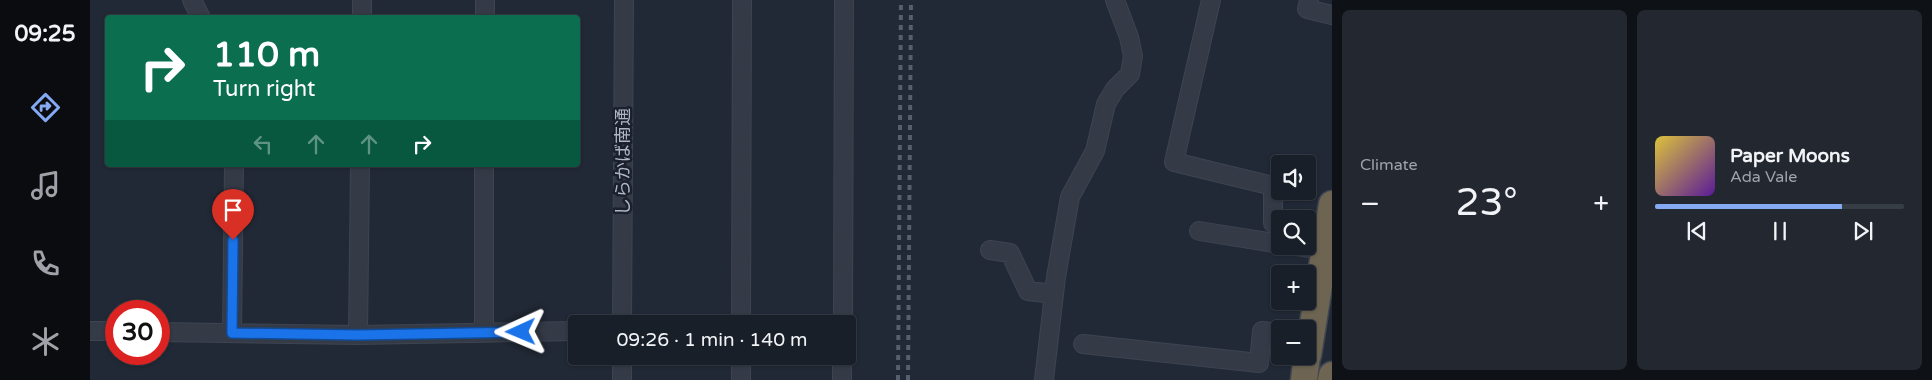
<!DOCTYPE html>
<meta charset="utf-8">
<style>
body{margin:0;font-family:"Varela Round","Noto Sans JP",sans-serif;background:#222730;color:#f1f3f6;height:100vh;display:flex;flex-direction:column;font-size:19px;white-space:nowrap}
*{box-sizing:border-box;margin:0}
p{font-size:16px;color:#9fa2a8}
.icon{flex:none;width:28px;height:28px;fill:none;stroke:currentColor;stroke-width:2;stroke-linecap:round;stroke-linejoin:round}
.map{position:relative;flex:1;overflow:hidden}
.sheet{display:flex;flex-direction:column;gap:10px;padding:10px;background:#0e1116;width:600px}
.sheet>*{flex:none}
.guide{position:absolute;left:15px;top:15px;width:475px;height:152px;border-radius:5px;box-shadow:0 1px 4px #0004,0 0 0 1px #373d45;background:#0b6e4f;color:#fff;overflow:hidden}
.fabs{position:absolute;left:1181px;top:155px;display:grid;gap:10px}
.fabs a{display:grid;place-items:center;width:45px;height:45px;border-radius:5px;background:#191f28;box-shadow:0 1px 4px #0004,0 0 0 1px #373d45;font-size:25px}
.speed{position:absolute;left:15px;top:300px;display:flex;gap:10px;font-size:25px;font-weight:700;text-align:center}
.speed>*{display:grid;place-content:center;width:65px;height:65px;border-radius:50%;background:#191f28;box-shadow:0 1px 4px #0004,0 0 0 1px #373d45;line-height:1}
.speed .limit{border:8px solid #d22;background:#fff;color:#111}
.pin{position:absolute;display:grid;place-items:center;width:42px;height:42px;color:#fff;margin:-51px -21px;border-radius:50% 50% 50% 0;rotate:-45deg;box-shadow:0 0 5px #0007}
.pin .icon{rotate:45deg}
.me{position:absolute;width:55px;margin:-28px;rotate:269deg;stroke-linejoin:round;filter:drop-shadow(0 0 4px #0008)}
.turn{display:flex;align-items:center;gap:18px;height:105px;padding:0 25px;font-size:22px}
.turn .icon{width:65px;height:65px;stroke-width:2.5}
.turn b{display:block;font-size:35px;line-height:42px}
.lanes{display:flex;align-items:center;height:48px;padding:0 25px;background:#0003;justify-content:center;gap:25px;direction:ltr}
.lanes .off{opacity:.35}
.big{font-size:38px;font-weight:600;line-height:1.1}
.sheet .widget{flex:1;display:flex;flex-direction:column;justify-content:center;gap:8px;min-width:0;padding:0 18px;border-radius:8px;background:#222730}
.song{display:flex;align-items:center;gap:15px}
.cover{width:60px;height:60px;border-radius:8px;background:linear-gradient(135deg,hsl(50 70% 55%),hsl(270 70% 35%))}
.played{height:5px;border-radius:2px;background:linear-gradient(90deg,#85a9f3 75%,#373d45 75%)}
.keys{display:flex;justify-content:space-around;direction:ltr}
.heat{display:flex;justify-content:space-between;align-items:center;font-size:28px;direction:ltr}
.sheet .tiles{flex:1;display:grid;gap:10px;grid-template-columns:repeat(2,1fr)}
.trip{position:absolute;left:478px;top:315px;width:288px;height:50px;border-radius:5px;background:#191f28;box-shadow:0 1px 4px #0004,0 0 0 1px #373d45;font-weight:600;line-height:50px;text-align:center}
main{display:flex;flex:1;min-height:0}
.dock{display:flex;flex-direction:column;width:90px;justify-content:space-around;align-items:center;background:#0a0c10;color:#9fa2a8}
.dock .icon{width:35px;height:35px}
.dock .selected{color:#85a9f3}
.dock b{font-size:22px;color:#f1f3f6}
.map>svg:first-child{display:block}
.lines{fill:none;stroke-linecap:round;stroke-linejoin:round}
.minor-casing{stroke:#3e4451;stroke-width:20}
.highway-casing{stroke:#3f4652;stroke-width:29}
.minor{stroke:#343b47;stroke-width:18}
.highway{stroke:#6d6452;stroke-width:26}
.rail{stroke:#565f6e;stroke-width:4;stroke-dasharray:5 5;stroke-linecap:butt}
.route-casing{stroke:#114b97;stroke-width:12}
.route{stroke:#1a73e8;stroke-width:9}
.labels{text-anchor:middle;dominant-baseline:central;stroke-width:5;stroke-linejoin:round;paint-order:stroke}
.street-label{font-size:18px;fill:#afb6c4;stroke:#1a202c}
</style>
<main>
<nav class="dock">
<b>09:25</b>
<svg class="icon selected" aria-label="directions" viewBox="0 0 24 24"><path d="M12 3l9 9-9 9-9-9zM9 14v-3h6M13 9l2 2-2 2"/></svg>
<svg class="icon" aria-label="music" viewBox="0 0 24 24"><path d="M9 18V5l10-2v13"/><circle cx="6" cy="18" r="3"/><circle cx="16" cy="16" r="3"/></svg>
<svg class="icon" aria-label="phone" viewBox="0 0 24 24"><path d="M5 4h4l2 5-3 2q2 4 5 5l2-3 5 2v4C11 20 4 13 5 4z"/></svg>
<svg class="icon" aria-label="climate" viewBox="0 0 24 24"><path d="M12 3v18M4 7l16 10M4 17L20 7"/></svg>
</nav>
<div class="map">
<svg width="1242" height="380" viewBox="0 0 1242 380">
<rect width="100%" height="100%" fill="#212936"/>
<g class="lines">
<g class="minor-casing">
<path id="minor" d="M102,0L111,18
M1121,0L1084,162L1183,186V223L1190,224
M1219,0L1217,9L1242,15
M272,18V0
M395,18V0
M1218,230L1236,233
M1109,231L1190,244
M1207,246L1233,250
M900,250L920,253L938,291L964,294
M532,324L534,0
M651,324L652,0
M753,324L754,0
M0,331H26
M69,332L268,335L486,331
M142,333L144,165
M394,333V165
M268,335L270,165
M993,344L1169,363L1172,331L1190,333
M532,380V356
M651,380V356
M752,380V356
M954,380L966,277L980,197L1005,151L1016,104L1025,89L1040,74L1043,56L1039,37L1025,0"/>
</g>
<g class="highway-casing">
<path id="highway" d="M1218,355L1242,204
M1214,380L1217,356
M1241,380L1242,375"/>
</g>
<use href="#minor" class="minor"/>
<use href="#highway" class="highway"/>
<path class="rail" d="M808,380L811,0
M818,380L821,0"/>
</g>
<g class="lines">
<g class="route-casing">
<path id="route" d="M143,240L142,333L268,335L431,332"/>
</g>
<use href="#route" class="route"/>
</g>
<g class="labels">
<g class="street-label">
<text transform="translate(533 162) rotate(-90)">しらかば南通</text>
</g>
</g>
</svg>
<div class="fabs">
<a><svg class="icon" aria-label="sound" viewBox="0 0 24 24"><path d="M4 9h4l5-4v14l-5-4H4zM17 9q2 3 0 6"/></svg></a>
<a><svg class="icon" aria-label="search" viewBox="0 0 24 24"><circle cx="10" cy="10" r="6"/><path d="M15 15l6 6"/></svg></a>
<a>+</a>
<a>−</a>
</div>
<div class="speed"><div class="limit">30</div></div>
<div class="pin" style="left:143px;top:240px;background:#d93025"><svg class="icon" aria-label="arrive" viewBox="0 0 24 24"><path d="M6 21V4h12l-3 4 3 4H6"/></svg></div>
<svg class="me" style="left:431px;top:332px" viewBox="-20 -20 40 40"><path d="M0-17L14 15 0 8-14 15z" fill="#1a73e8" stroke="#fff" stroke-width="4"/></svg>
<div class="trip">09:26 · 1 min · 140 m</div>
<div class="guide">
<div class="turn"><svg class="icon" aria-label="right" viewBox="0 0 24 24"><path d="M7 20v-9h11M14 6l5 5-5 5"/></svg><div><b>110 m</b>Turn right</div></div>
<div class="lanes"><svg class="icon off" aria-label="left" viewBox="0 0 24 24"><path d="M17 20v-9H6M10 6l-5 5 5 5"/></svg><svg class="icon off" aria-label="ahead" viewBox="0 0 24 24"><path d="M12 20V5M6 11l6-6 6 6"/></svg><svg class="icon off" aria-label="ahead" viewBox="0 0 24 24"><path d="M12 20V5M6 11l6-6 6 6"/></svg><svg class="icon" aria-label="right" viewBox="0 0 24 24"><path d="M7 20v-9h11M14 6l5 5-5 5"/></svg></div>
</div>
</div>
<section class="sheet">
<div class="tiles">
<div class="widget"><p>Climate</p>
<div class="heat"><a>−</a><b class="big">23°</b><a>+</a></div>
</div>
<div class="widget">
<div class="song"><i class="cover"></i><div><b>Paper Moons</b><p>Ada Vale</p></div></div>
<div class="played"></div>
<div class="keys"><svg class="icon" aria-label="previous" viewBox="0 0 24 24"><path d="M18 5L8 12l10 7zM5 5v14"/></svg><svg class="icon" aria-label="pause" viewBox="0 0 24 24"><path d="M8 5v14M16 5v14"/></svg><svg class="icon" aria-label="next" viewBox="0 0 24 24"><path d="M6 5l10 7-10 7zM19 5v14"/></svg></div>
</div>
</div>
</section>
</main>
